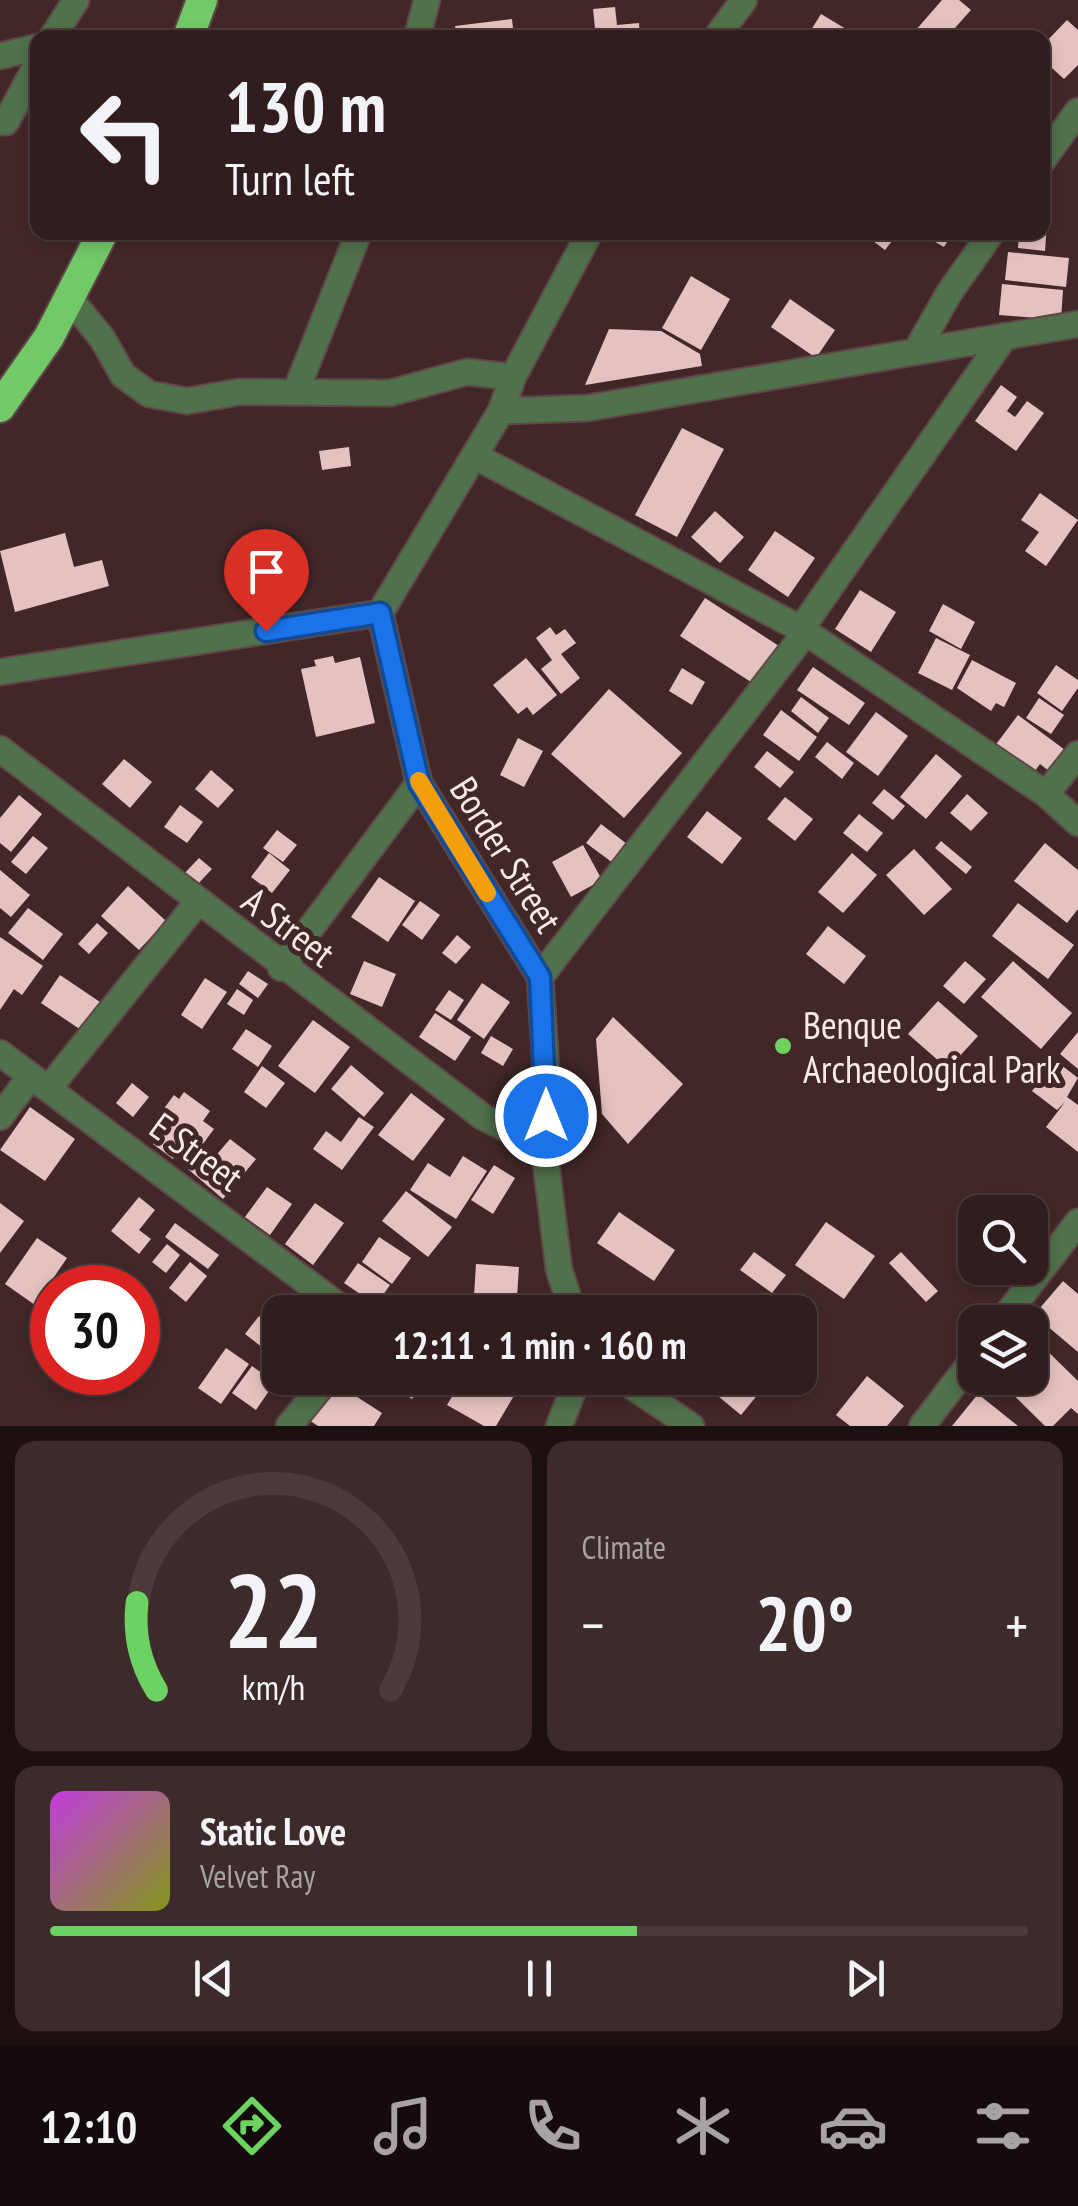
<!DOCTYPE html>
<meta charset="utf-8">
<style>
body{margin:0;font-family:"PT Sans Narrow",sans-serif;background:#3d2a2b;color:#f1f3f6;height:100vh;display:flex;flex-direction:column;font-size:38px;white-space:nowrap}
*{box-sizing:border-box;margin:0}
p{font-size:32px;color:#a8a2a4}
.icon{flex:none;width:55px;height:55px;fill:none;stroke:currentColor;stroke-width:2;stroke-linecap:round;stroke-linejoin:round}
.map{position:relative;height:1426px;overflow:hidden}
.details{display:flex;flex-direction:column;gap:15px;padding:15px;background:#1c1010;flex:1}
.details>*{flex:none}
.guide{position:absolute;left:30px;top:30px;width:1020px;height:210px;border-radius:20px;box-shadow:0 5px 15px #0003,0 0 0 2px #4d3b3c;background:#321d1e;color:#f1f3f6;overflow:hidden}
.fabs{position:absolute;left:958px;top:1195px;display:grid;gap:20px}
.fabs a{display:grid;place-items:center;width:90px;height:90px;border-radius:20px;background:#321d1e;box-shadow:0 5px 15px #0003,0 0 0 2px #4d3b3c;font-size:50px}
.speed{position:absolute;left:30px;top:1265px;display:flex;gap:20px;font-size:50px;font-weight:700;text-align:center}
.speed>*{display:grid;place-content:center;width:130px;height:130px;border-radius:50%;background:#321d1e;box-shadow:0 5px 15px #0003,0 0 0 2px #4d3b3c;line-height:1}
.speed .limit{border:15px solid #d22;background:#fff;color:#111}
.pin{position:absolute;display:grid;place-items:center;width:85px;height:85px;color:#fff;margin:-102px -42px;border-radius:50% 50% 50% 0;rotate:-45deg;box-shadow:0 0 10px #0007}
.pin .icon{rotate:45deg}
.me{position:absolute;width:110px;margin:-55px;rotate:0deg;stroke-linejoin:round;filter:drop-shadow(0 0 8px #0008)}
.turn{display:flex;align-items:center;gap:35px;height:210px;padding:0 30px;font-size:45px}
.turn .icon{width:130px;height:130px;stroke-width:2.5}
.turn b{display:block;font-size:70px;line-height:85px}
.big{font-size:75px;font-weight:600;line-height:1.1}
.details .card{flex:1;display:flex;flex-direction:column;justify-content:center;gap:15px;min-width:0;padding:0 35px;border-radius:20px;background:#3d2a2b}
.details .dial{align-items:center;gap:0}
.dial svg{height:260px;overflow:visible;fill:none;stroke:#4d3b3c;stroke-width:7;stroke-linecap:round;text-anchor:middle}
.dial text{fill:#f1f3f6;stroke:none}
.song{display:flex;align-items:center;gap:30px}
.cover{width:120px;height:120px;border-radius:15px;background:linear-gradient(135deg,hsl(290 70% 55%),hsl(70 70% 35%))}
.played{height:10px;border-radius:5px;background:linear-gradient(90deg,#6cd362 60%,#4d3b3c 60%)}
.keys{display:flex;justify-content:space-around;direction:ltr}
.heat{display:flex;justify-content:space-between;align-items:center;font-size:55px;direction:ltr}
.details .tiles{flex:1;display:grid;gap:15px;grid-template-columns:1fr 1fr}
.card:last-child{grid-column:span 2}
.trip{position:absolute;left:262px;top:1295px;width:555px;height:100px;border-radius:20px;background:#321d1e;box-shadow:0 5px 15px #0003,0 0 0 2px #4d3b3c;font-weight:600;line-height:100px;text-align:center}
.tab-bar{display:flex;height:160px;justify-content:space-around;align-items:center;background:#140c0c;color:#a8a2a4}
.tab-bar .icon{width:70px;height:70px}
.tab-bar .active{color:#6cd362}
.tab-bar b{font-size:45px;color:#f1f3f6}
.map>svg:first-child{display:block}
.building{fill:#e5c2c2}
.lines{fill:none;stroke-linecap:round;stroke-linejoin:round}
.minor-casing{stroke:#604647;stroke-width:29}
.highway-casing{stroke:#604647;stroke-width:34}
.minor{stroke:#4f714b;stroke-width:25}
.highway{stroke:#72c968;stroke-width:30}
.route-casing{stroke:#114b97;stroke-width:25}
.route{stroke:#1a73e8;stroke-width:18}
.slow{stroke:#f59e0b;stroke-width:18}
.poi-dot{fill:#6cd362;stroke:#422728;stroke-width:4}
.labels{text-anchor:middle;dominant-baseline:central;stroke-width:10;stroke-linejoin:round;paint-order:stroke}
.street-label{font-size:38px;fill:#fbe9e8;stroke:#422728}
.poi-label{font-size:38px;fill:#fbe9e8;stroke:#422728;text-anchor:start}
</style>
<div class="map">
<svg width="1078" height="1426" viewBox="0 0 1078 1426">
<rect width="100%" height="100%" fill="#422728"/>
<path class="building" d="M942,0H959L971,10L946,38H922L915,31Z
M615,7L617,25L639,23L640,38H596L593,9Z
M821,14L856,35L854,38H806Z
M512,19L514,38H457L455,26Z
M1067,20L1078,30V65L1064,79L1042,59V46Z
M1042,222L1047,223L1045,251L1018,248L1019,232H1042Z
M861,232H892L896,236L885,250Z
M918,232H953L944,247Z
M1008,252L1069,258L1066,287L1005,280Z
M691,276L730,299L701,350L662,328Z
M1002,284L1063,290L1061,320L999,315Z
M790,299L835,330L816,358L771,327Z
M609,329L661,331L700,354L702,366L585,385Z
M1001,385L1017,397L1007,411L1015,417L1027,401L1044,413L1016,451L975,421Z
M682,428L724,449L677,537L635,515Z
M349,447L351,466L322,470L319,451Z
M1040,493L1078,520L1046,566L1025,551L1039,532L1021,520Z
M715,511L744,537L720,563L691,537Z
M775,531L815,558L788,597L748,570Z
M65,533L74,567L102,560L109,586L15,612L0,551Z
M860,590L896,612L871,652L835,629Z
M705,598L779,646L754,684L680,636Z
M943,604L975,622L961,649L929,631Z
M550,627L556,635L565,629L576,643L561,654L580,678L561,694L541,669L552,660L536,638Z
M936,638L970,655L952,690L918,673Z
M333,656L335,663L360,657L375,723L316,737L301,669L316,666L314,660Z
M526,658L557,695L533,715L527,707L518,714L493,685Z
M972,660L1016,683L1004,707L996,703L991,711L957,688Z
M1056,665L1078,680V688L1062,711L1037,693Z
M813,667L865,703L849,725L797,690Z
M682,668L705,682L692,705L669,691Z
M609,689L682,753L624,818L551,754Z
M801,697L829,718L818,733L791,711Z
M1039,698L1064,715L1051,734L1026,718Z
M781,710L817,737L799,761L763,735Z
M876,712L908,736L878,776L846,752Z
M1018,715L1065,750L1049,771L1040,764L1032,775L994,747Z
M518,738L543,751L524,787L500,775Z
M827,742L854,763L842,779L815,757Z
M767,751L794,772L780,788L754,767Z
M936,754L962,776L926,819L900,797Z
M124,759L152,782L130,808L102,784Z
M211,770L234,790L218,808L195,789Z
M884,789L905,806L893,820L872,803Z
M967,794L988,813L971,831L950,813Z
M19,795L42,814L11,852L0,843V818Z
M785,797L813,819L795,841L767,819Z
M180,805L203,822L187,843L164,827Z
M707,811L742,838L722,864L687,837Z
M859,814L883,833L867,852L843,833Z
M601,824L627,844L613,863L586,843Z
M277,830L297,845L283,862L263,848Z
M33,836L48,848L26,874L11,862Z
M941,841L972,867L966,874L935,848Z
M1045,843L1078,870V909L1067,923L1014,881Z
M583,845L602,880L571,897L552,862Z
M914,849L952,889L924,915L886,875Z
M269,853L290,870L272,893L251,877Z
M852,853L877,875L843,913L818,892Z
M199,858L212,869L196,886L183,875Z
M0,870L30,895L11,917L0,908Z
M379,877L415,901L388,942L351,917Z
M128,886L166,921L139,950L101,916Z
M420,901L440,915L422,940L402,925Z
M1018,903L1074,945L1048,979L992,936Z
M28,908L63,934L43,960L8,933Z
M97,923L108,933L89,954L78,944Z
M828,926L866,956L844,984L806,954Z
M457,935L471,947L456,964L442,953Z
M0,937L43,966L22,995L14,989L0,1010Z
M364,961L396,974L382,1007L350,994Z
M965,961L986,979L964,1004L943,986Z
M1013,961L1072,1013L1041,1049L981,997Z
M248,971L268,984L258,998L239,984Z
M60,975L100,1002L81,1030L41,1003Z
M205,978L227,992L202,1029L181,1015Z
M482,983L510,1002L484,1039L457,1020Z
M237,989L253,1000L244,1015L227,1004Z
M449,990L464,1000L451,1020L435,1010Z
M938,1001L978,1036L948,1069L908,1034Z
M435,1013L471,1037L455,1061L419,1037Z
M613,1017L683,1084L628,1144L602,1114L596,1039Z
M313,1020L350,1047L315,1093L278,1066Z
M246,1029L272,1046L258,1067L232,1049Z
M1078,1032V1069L1060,1054Z
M491,1036L513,1049L503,1066L481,1053Z
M1056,1061L1078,1078L1067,1097L1078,1105V1152L1046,1127L1065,1102L1057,1110L1032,1091Z
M351,1065L384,1093L364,1117L331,1089Z
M262,1066L285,1083L266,1108L244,1092Z
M132,1083L149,1097L133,1117L116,1103Z
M184,1092L210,1111L203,1121L214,1129L194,1156L182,1147L173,1159L153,1144L164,1129L154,1122L174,1095L179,1099Z
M411,1093L445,1119L413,1161L378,1135Z
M30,1107L75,1139L45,1181L0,1150Z
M359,1117L374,1127L342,1170L313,1149L326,1131L341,1142Z
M230,1139L256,1159L223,1199L188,1169L203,1151L213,1159Z
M463,1156L487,1171L456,1219L410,1190L428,1163L450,1177Z
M494,1165L515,1178L493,1214L471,1200Z
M267,1187L292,1204L270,1235L245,1217Z
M406,1191L452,1227L428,1257L382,1221Z
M139,1197L155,1210L139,1230L151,1239L139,1254L111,1231Z
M0,1203L24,1221L0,1253Z
M315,1203L344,1223L313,1265L285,1244Z
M619,1212L675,1250L654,1281L597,1243Z
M826,1222L875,1256L844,1299L795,1265Z
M175,1223L219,1255L208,1269L165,1237Z
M379,1237L411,1258L392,1284L362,1262Z
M37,1238L67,1258L35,1305L5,1284Z
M167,1244L180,1255L166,1273L152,1262Z
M754,1252L786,1275L772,1293L740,1270Z
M901,1252L938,1291L926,1302L889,1263Z
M190,1262L207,1276L186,1302L169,1288Z
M358,1263L390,1285L376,1305L344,1283Z
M476,1264L519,1267L516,1312H473Z
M1063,1281L1078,1294V1352L1034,1315Z
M259,1316L278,1330L263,1348L245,1334Z
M1032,1336L1078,1381V1414L1071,1408L1053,1426H1045L996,1378H1030Z
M226,1348L249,1364L221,1404L198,1388Z
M252,1366L275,1382L256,1410L232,1393Z
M867,1376L904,1406L887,1426H850L836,1415Z
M400,1378H414L423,1383L412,1399L394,1386Z
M463,1378H487L515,1394L496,1426H484L447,1405Z
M715,1378H765L769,1381L741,1415L707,1387Z
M334,1382L382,1413L374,1426H318L309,1420Z
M978,1394L1018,1426H952Z"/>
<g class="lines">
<g class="minor-casing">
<path id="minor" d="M52,38L76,0
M417,38L427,0
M716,38L744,0
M0,56L38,47
M0,122H6L38,63
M1042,161L1078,111
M70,299L102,338L123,375L149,394L187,401L239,392L390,393L467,372L513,377
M918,348L949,293L992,232
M296,391L359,232
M501,411L588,408L1078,324
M475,456L801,629L1046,794L1078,823
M380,613L419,783L540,977L547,1084L544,1147L559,1270L573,1312
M801,629L1005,336
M0,672L380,613L501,411L513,377L590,232
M0,749L483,1117L544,1147
M1046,794L1078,754
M281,968L419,783
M540,977L806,632
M0,1053L347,1312
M49,1088L197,903
M0,1117L31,1076
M1001,1322L1078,1222
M620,1378L691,1426
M289,1426L328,1378
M559,1426L578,1378
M922,1426L975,1357"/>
</g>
<g class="highway-casing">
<path id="highway" d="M188,38L202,0
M0,407L49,337L103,232"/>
</g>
<use href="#minor" class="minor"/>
<use href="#highway" class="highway"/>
</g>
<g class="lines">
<g class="route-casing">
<path id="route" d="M266,631L380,613L419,783L540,977L546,1116"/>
</g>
<use href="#route" class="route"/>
<path class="slow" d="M419,781L487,893"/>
</g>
<circle class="poi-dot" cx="783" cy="1046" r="10"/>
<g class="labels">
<g class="street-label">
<text transform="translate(507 854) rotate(58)">Border Street</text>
<text transform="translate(289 926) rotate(37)">A Street</text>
<text transform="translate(197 1151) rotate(36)">E Street</text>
</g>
<g class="poi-label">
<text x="803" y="1024">Benque<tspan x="803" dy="44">Archaeological Park</tspan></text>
</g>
</g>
</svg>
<div class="fabs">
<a><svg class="icon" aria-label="search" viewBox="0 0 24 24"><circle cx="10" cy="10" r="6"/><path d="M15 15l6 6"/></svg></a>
<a><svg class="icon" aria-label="layers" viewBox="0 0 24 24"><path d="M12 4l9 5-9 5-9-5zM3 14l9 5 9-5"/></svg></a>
</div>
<div class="speed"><div class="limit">30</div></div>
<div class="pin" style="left:266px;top:631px;background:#d93025"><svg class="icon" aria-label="arrive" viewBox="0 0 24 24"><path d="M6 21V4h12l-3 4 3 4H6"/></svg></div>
<svg class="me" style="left:546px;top:1116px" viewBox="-20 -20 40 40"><circle r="17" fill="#1a73e8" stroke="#fff" stroke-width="3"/><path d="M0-11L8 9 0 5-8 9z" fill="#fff"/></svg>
<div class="trip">12:11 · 1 min · 160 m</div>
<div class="guide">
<div class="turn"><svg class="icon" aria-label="left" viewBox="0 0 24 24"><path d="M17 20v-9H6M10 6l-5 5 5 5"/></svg><div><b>130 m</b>Turn left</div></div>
</div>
</div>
<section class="details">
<div class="tiles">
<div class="card dial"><svg viewBox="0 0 100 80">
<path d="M14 69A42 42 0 1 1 86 69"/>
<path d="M14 69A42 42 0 0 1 8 42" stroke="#6cd362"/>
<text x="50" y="56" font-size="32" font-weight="700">22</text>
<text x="50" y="72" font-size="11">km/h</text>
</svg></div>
<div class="card"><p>Climate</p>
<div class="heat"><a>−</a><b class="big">20°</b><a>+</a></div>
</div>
<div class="card">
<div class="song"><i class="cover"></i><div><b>Static Love</b><p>Velvet Ray</p></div></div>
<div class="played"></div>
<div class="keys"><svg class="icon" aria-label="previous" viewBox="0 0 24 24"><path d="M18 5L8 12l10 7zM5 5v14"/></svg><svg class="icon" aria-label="pause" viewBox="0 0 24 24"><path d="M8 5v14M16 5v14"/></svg><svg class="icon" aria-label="next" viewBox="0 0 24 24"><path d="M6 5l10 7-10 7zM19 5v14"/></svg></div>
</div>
</div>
</section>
<nav class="tab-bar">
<b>12:10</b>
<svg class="icon active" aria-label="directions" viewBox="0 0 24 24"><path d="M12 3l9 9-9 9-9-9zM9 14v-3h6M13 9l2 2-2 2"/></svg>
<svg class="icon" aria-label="music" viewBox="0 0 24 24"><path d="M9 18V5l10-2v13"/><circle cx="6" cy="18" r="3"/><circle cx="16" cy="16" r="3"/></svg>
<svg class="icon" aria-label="phone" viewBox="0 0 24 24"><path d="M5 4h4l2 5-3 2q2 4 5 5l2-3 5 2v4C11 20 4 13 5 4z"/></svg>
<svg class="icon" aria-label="climate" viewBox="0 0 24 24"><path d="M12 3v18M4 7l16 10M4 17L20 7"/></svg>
<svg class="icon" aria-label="car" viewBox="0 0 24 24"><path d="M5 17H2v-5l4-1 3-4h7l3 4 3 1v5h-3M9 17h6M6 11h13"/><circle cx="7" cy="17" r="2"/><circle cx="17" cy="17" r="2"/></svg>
<svg class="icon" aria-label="filters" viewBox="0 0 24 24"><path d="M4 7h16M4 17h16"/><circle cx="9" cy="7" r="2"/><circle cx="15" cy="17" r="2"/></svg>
</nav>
